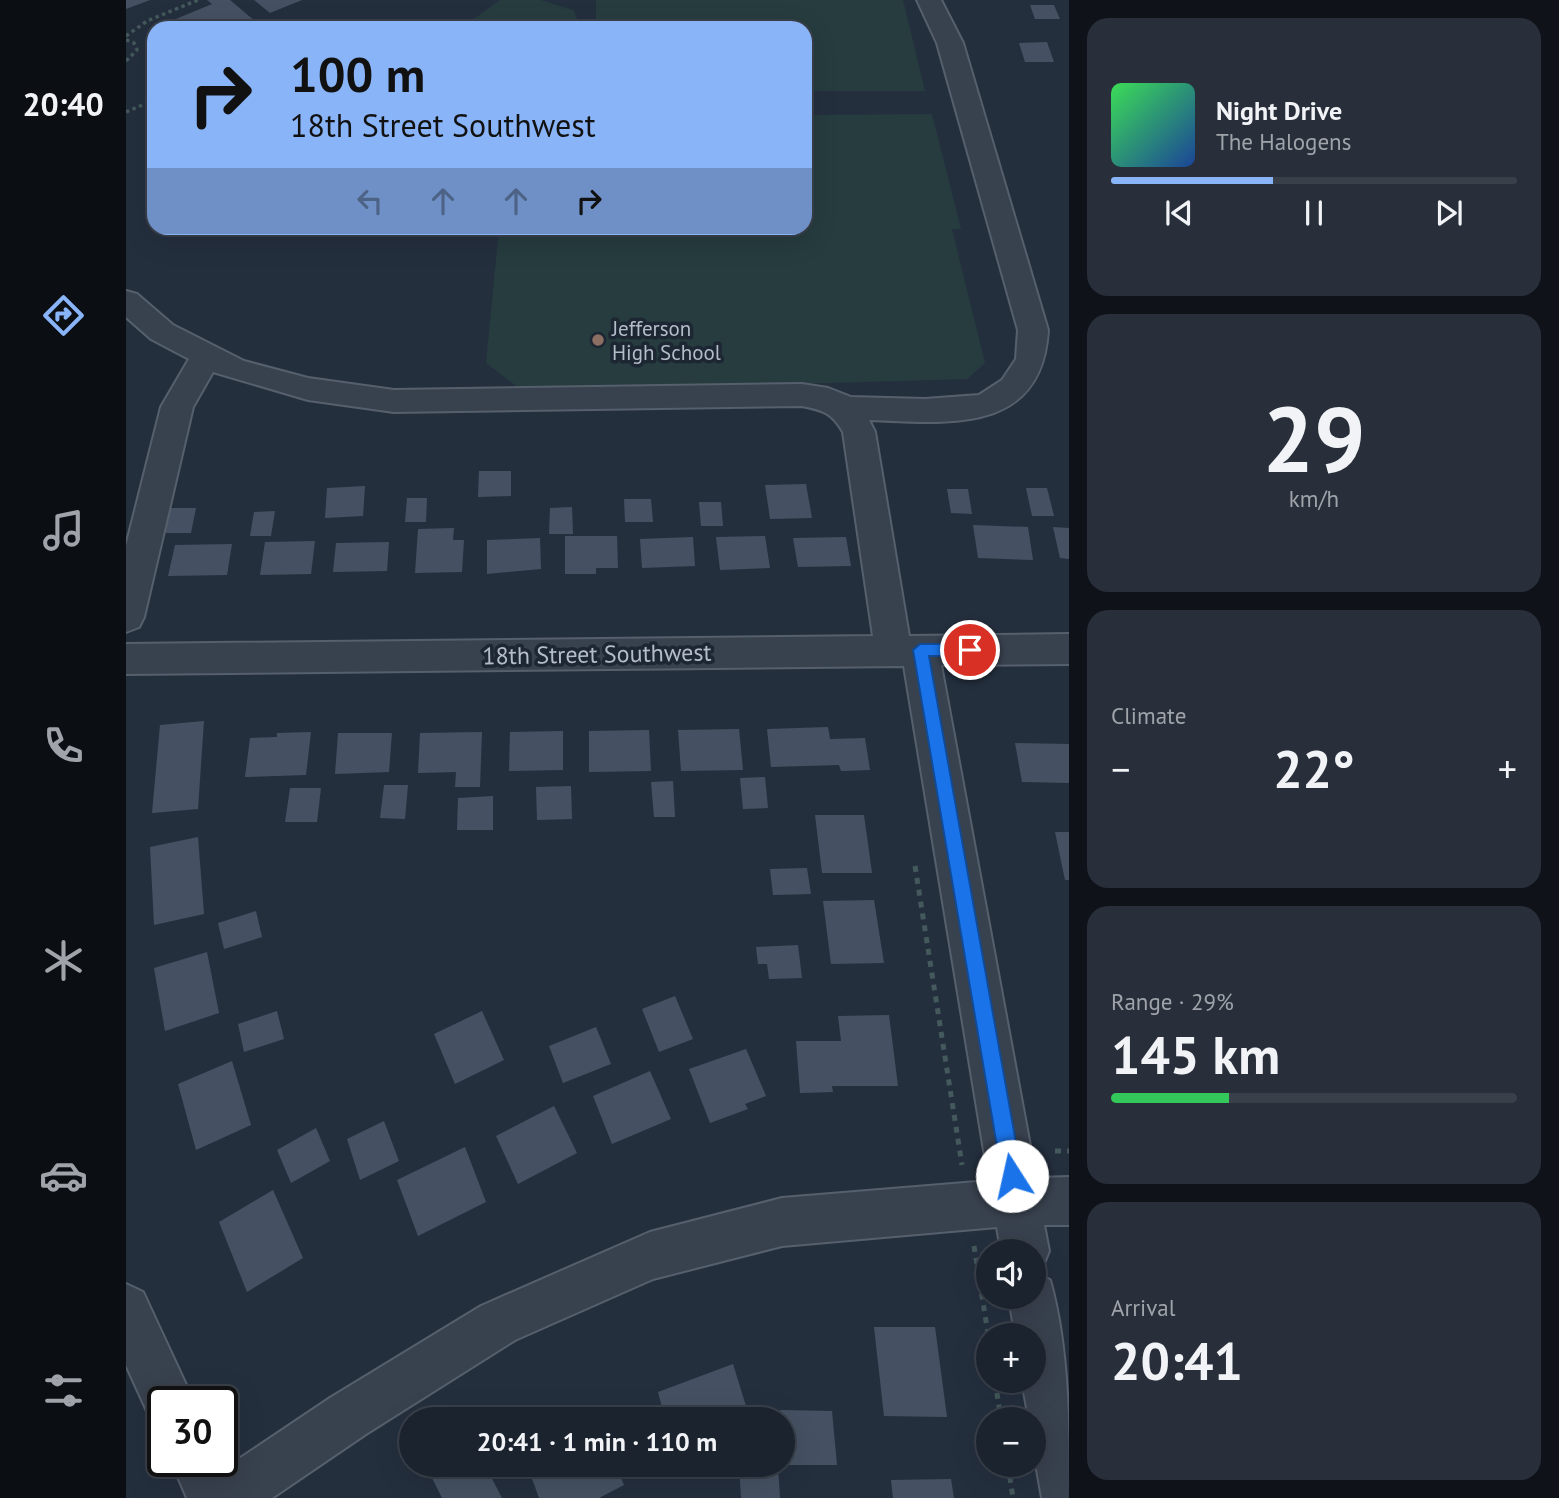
<!DOCTYPE html>
<meta charset="utf-8">
<style>
body{margin:0;font-family:"PT Sans",sans-serif;background:#282f3a;color:#f1f3f6;height:100vh;display:flex;flex-direction:column;font-size:26px;white-space:nowrap}
*{box-sizing:border-box;margin:0}
p{font-size:23px;color:#a0a4aa}
.icon{flex:none;width:38px;height:38px;fill:none;stroke:currentColor;stroke-width:2;stroke-linecap:round;stroke-linejoin:round}
.map{position:relative;flex:1;overflow:hidden}
.side{display:flex;flex-direction:column;gap:18px;padding:18px;background:#0f1319;width:490px}
.side>*{flex:none}
.top-card{position:absolute;left:21px;top:21px;width:665px;height:214px;border-radius:21px;box-shadow:0 7px 28px #0002,0 0 0 2px #39404a;background:#8ab4f8;color:#111;overflow:hidden}
.buttons{position:absolute;left:850px;top:1239px;display:grid;gap:14px}
.buttons a{display:grid;place-items:center;width:70px;height:70px;border-radius:50%;background:#1b232e;box-shadow:0 7px 28px #0002,0 0 0 2px #39404a;font-size:35px}
.speed{position:absolute;left:21px;top:1386px;display:flex;gap:14px;font-size:35px;font-weight:700;text-align:center}
.speed>*{display:grid;place-content:center;width:91px;height:91px;border-radius:50%;background:#1b232e;box-shadow:0 7px 28px #0002,0 0 0 2px #39404a;line-height:1}
.speed .limit{border:4px solid #111;border-radius:10px;background:#fff;color:#111}
.pin{position:absolute;display:grid;place-items:center;width:60px;height:60px;color:#fff;margin:-30px;border:4px solid #fff;border-radius:50%;box-shadow:0 2px 7px #0007}
.me{position:absolute;width:77px;margin:-38px;rotate:350deg;stroke-linejoin:round;filter:drop-shadow(0 0 5px #0008)}
.turn{display:flex;align-items:center;gap:24px;height:147px;padding:0 28px;font-size:32px}
.turn .icon{width:91px;height:91px;stroke-width:2.5}
.turn b{display:block;font-size:49px;line-height:60px}
.lanes{display:flex;align-items:center;height:66px;padding:0 28px;background:#0003;justify-content:center;gap:35px;direction:ltr}
.lanes .off{opacity:.35}
.big{font-size:52px;font-weight:800;line-height:1.1}
.side .widget{flex:1;display:flex;flex-direction:column;justify-content:center;gap:10px;min-width:0;padding:0 24px;border-radius:21px;background:#282f3a}
.side .dial{align-items:center;gap:0}
.dial b{font-size:91px;line-height:1}
.song{display:flex;align-items:center;gap:21px}
.cover{width:84px;height:84px;border-radius:10px;background:linear-gradient(135deg,hsl(130 70% 55%),hsl(220 70% 35%))}
.played{height:7px;border-radius:4px;background:linear-gradient(90deg,#8ab4f8 40%,#39404a 40%)}
.keys{display:flex;justify-content:space-around;direction:ltr}
.heat{display:flex;justify-content:space-between;align-items:center;font-size:38px;direction:ltr}
.charge{height:10px;border-radius:5px;background:linear-gradient(90deg,#34c759 29%,#39404a 0)}
.trip{position:absolute;left:273px;top:1407px;width:396px;height:70px;border-radius:35px;background:#1b232e;box-shadow:0 7px 28px #0002,0 0 0 2px #39404a;font-weight:800;line-height:70px;text-align:center}
main{display:flex;flex:1;min-height:0}
.tabs{display:flex;flex-direction:column;width:126px;justify-content:space-around;align-items:center;background:#0b0e12;color:#a0a4aa}
.tabs .icon{width:49px;height:49px}
.tabs .selected{color:#8ab4f8}
.tabs b{font-size:32px;color:#f1f3f6}
.map>svg:first-child{display:block}
.green{fill:#263c3f}
.building{fill:#455162}
.lines{fill:none;stroke-linecap:round;stroke-linejoin:round}
.minor-casing{stroke:#565f6c;stroke-width:4}
.path-far1{stroke:#44595c;stroke-width:3.5;stroke-dasharray:3.5 3.5;stroke-linecap:butt}
.path{stroke:#44595c;stroke-width:5;stroke-dasharray:6 6;stroke-linecap:butt}
.minor{fill:#38414e;fill-rule:evenodd}
.route{fill:#1a73e8;stroke:#114b97;stroke-width:2}
.education-dot{fill:#8d6e63;stroke:#1d2633;stroke-width:2.5}
.labels{text-anchor:middle;dominant-baseline:central;stroke-width:7;stroke-linejoin:round;paint-order:stroke}
.far-poi-label{font-size:21px;fill:#b4bcc9;stroke:#1d2633;text-anchor:start}
.street-label{font-size:24px;fill:#b4bcc9;stroke:#1d2633}
</style>
<main>
<nav class="tabs">
<b>20:40</b>
<svg class="icon selected" aria-label="directions" viewBox="0 0 24 24"><path d="M12 3l9 9-9 9-9-9zM9 14v-3h6M13 9l2 2-2 2"/></svg>
<svg class="icon" aria-label="music" viewBox="0 0 24 24"><path d="M9 18V5l10-2v13"/><circle cx="6" cy="18" r="3"/><circle cx="16" cy="16" r="3"/></svg>
<svg class="icon" aria-label="phone" viewBox="0 0 24 24"><path d="M5 4h4l2 5-3 2q2 4 5 5l2-3 5 2v4C11 20 4 13 5 4z"/></svg>
<svg class="icon" aria-label="climate" viewBox="0 0 24 24"><path d="M12 3v18M4 7l16 10M4 17L20 7"/></svg>
<svg class="icon" aria-label="car" viewBox="0 0 24 24"><path d="M5 17H2v-5l4-1 3-4h7l3 4 3 1v5h-3M9 17h6M6 11h13"/><circle cx="7" cy="17" r="2"/><circle cx="17" cy="17" r="2"/></svg>
<svg class="icon" aria-label="filters" viewBox="0 0 24 24"><path d="M4 7h16M4 17h16"/><circle cx="9" cy="7" r="2"/><circle cx="15" cy="17" r="2"/></svg>
</nav>
<div class="map">
<svg width="943" height="1498" viewBox="0 0 943 1498">
<rect width="100%" height="100%" fill="#242f3e"/>
<path class="green" d="M374,0H415L447,10L451,18L445,28H335Z
M470,0H777L799,91H679V28H470Z
M806,114L835,229H826L859,363L841,379L398,392L360,363L373,228H679V115Z"/>
<path class="building" d="M0,0H24L0,9Z
M81,0H104L137,28H28L86,4Z
M128,0H176L144,13Z
M904,5H928L934,19H909Z
M921,42L928,62H899L893,43Z
M353,471H385V496L352,497Z
M680,484L686,518L644,519L639,485Z
M239,486L237,516L199,518L201,488Z
M900,488H921L928,516H906Z
M821,489H842L846,514L825,513Z
M281,498H301L300,522H279Z
M498,499H525L527,522H499Z
M573,502H595L597,526H575Z
M446,507L447,534H423L424,508Z
M44,508H70L65,533H38Z
M149,511L145,536H124L128,512Z
M847,525L902,527L907,560L852,558Z
M927,527L943,528V559L934,558Z
M328,528L327,540H338L336,572L289,573L292,529Z
M439,536H491L492,568H470V574H439Z
M639,536L644,568L594,570L590,537Z
M567,537L569,566L516,568L514,539Z
M720,537L725,566L672,567L667,538Z
M414,538L415,569L361,574V540Z
M189,541L185,574L134,575L139,542Z
M263,542L261,571L207,572L210,543Z
M106,544L101,575L42,576L49,545Z
M78,721L72,809L26,813L34,725Z
M702,727L704,739L739,738L744,770L715,771L713,765L645,767L641,729Z
M613,729L617,770L555,771L552,730Z
M523,730L525,771L463,772V731Z
M437,731V770L383,771L384,732Z
M185,732L180,775L119,777L124,738L151,737V733Z
M356,732L354,787H329L330,772L292,773L294,733Z
M212,733H266L263,772L209,774Z
M889,743L943,744V783L896,782Z
M639,777L642,808L617,809L614,778Z
M547,781L549,817H528L525,782Z
M258,785H282L279,819L254,818Z
M445,786L446,819L411,820L410,787Z
M164,788H195L191,822H159Z
M367,796V830H331L332,798Z
M689,815H738L746,873H696Z
M929,832H943V880H939Z
M72,837L78,914L28,925L24,847Z
M681,868L685,894L647,895L644,869Z
M748,900L758,963L705,964L697,901Z
M130,911L136,937L98,949L92,923Z
M672,945L676,978L643,979L641,964H632L630,947Z
M81,952L93,1013L39,1031L28,968Z
M549,996L567,1039L533,1052L516,1009Z
M151,1011L158,1039L118,1052L112,1024Z
M356,1011L378,1060L329,1084L308,1034Z
M763,1015L772,1086H706L707,1092L674,1093L670,1041H715L712,1016Z
M470,1027L485,1064L437,1083L423,1046Z
M620,1049L640,1096L619,1104L622,1109L584,1123L563,1069Z
M106,1061L125,1125L70,1150L52,1084Z
M524,1071L545,1119L486,1144L467,1096Z
M428,1106L451,1153L392,1184L370,1136Z
M258,1121L273,1161L234,1180L221,1139Z
M190,1128L204,1161L165,1183L151,1150Z
M339,1147L360,1202L292,1236L271,1180Z
M147,1190L177,1258L121,1292L93,1222Z
M748,1327H809L821,1417L758,1416Z
M607,1364L624,1419H539L532,1392Z
M654,1410L706,1411L711,1465H657Z
M326,1465H359L376,1498H316L306,1478Z
M401,1465H490L498,1485L473,1498H413Z
M613,1465H652L654,1498H615Z
M825,1479L828,1498H767L765,1480Z"/>
<g class="lines">
<g class="minor-casing">
<path id="minor" d="M791,0H815L837,43L922,330C916,435 822,423 743,420L749,432L783,636L943,634V664L815,665L910,1178L943,1177V1225H918L923,1251L916,1268L908,1271V1251H875L871,1227L656,1246L527,1279L389,1340L240,1434L146,1498H61L45,1461H96V1457L101,1467L204,1398L355,1306L524,1232L656,1198L863,1181L778,666L0,674V644L747,636L717,432C706,413 697,410 676,406L268,412L182,400L87,372L67,407L18,617L13,627L0,632V546L35,407L63,359L25,339L0,317V291L11,294L47,325L118,361L182,378L268,390L676,384L702,388L725,397L799,399L853,395L876,380L890,359L892,330L811,43Z
M908,1273L924,1280C943,1347 943,1426 943,1498H916L908,1453V1419H903L896,1381H908V1335H889L883,1297H908Z
M0,1284L17,1292L68,1402H37V1425L25,1420L0,1365Z"/>
</g>
<path class="path-far1" d="M0,36L21,21L72,0
M0,40L8,43L11,50L0,61
M0,112L28,100"/>
<path class="path" d="M789,866L836,1165
M929,1151H943
M848,1246L863,1340
M869,1381L875,1419
M882,1465L887,1498"/>
<use href="#minor" class="minor"/>
</g>
<path class="route" d="M794,644H844L851,650L844,656H803L896,1176L893,1183L886,1186L879,1183L876,1176L787,650Z"/>
<circle class="education-dot" cx="472" cy="340" r="7"/>
<g class="labels">
<g class="far-poi-label">
<text x="486" y="328">Jefferson<tspan x="486" dy="24">High School</tspan></text>
</g>
<g class="street-label">
<text transform="translate(471 654) rotate(-1)">18th Street Southwest</text>
</g>
</g>
</svg>
<div class="buttons">
<a><svg class="icon" aria-label="sound" viewBox="0 0 24 24"><path d="M4 9h4l5-4v14l-5-4H4zM17 9q2 3 0 6"/></svg></a>
<a>+</a>
<a>−</a>
</div>
<div class="speed"><div class="limit">30</div></div>
<div class="pin" style="left:844px;top:650px;background:#d93025"><svg class="icon" aria-label="arrive" viewBox="0 0 24 24"><path d="M6 21V4h12l-3 4 3 4H6"/></svg></div>
<svg class="me" style="left:886px;top:1176px" viewBox="-20 -20 40 40"><circle r="19" fill="#fff"/><path d="M0-13L10 11 0 6-10 11z" fill="#1a73e8"/></svg>
<div class="trip">20:41 · 1 min · 110 m</div>
<div class="top-card">
<div class="turn"><svg class="icon" aria-label="right" viewBox="0 0 24 24"><path d="M7 20v-9h11M14 6l5 5-5 5"/></svg><div><b>100 m</b>18th Street Southwest</div></div>
<div class="lanes"><svg class="icon off" aria-label="left" viewBox="0 0 24 24"><path d="M17 20v-9H6M10 6l-5 5 5 5"/></svg><svg class="icon off" aria-label="ahead" viewBox="0 0 24 24"><path d="M12 20V5M6 11l6-6 6 6"/></svg><svg class="icon off" aria-label="ahead" viewBox="0 0 24 24"><path d="M12 20V5M6 11l6-6 6 6"/></svg><svg class="icon" aria-label="right" viewBox="0 0 24 24"><path d="M7 20v-9h11M14 6l5 5-5 5"/></svg></div>
</div>
</div>
<section class="side">
<div class="widget">
<div class="song"><i class="cover"></i><div><b>Night Drive</b><p>The Halogens</p></div></div>
<div class="played"></div>
<div class="keys"><svg class="icon" aria-label="previous" viewBox="0 0 24 24"><path d="M18 5L8 12l10 7zM5 5v14"/></svg><svg class="icon" aria-label="pause" viewBox="0 0 24 24"><path d="M8 5v14M16 5v14"/></svg><svg class="icon" aria-label="next" viewBox="0 0 24 24"><path d="M6 5l10 7-10 7zM19 5v14"/></svg></div>
</div>
<div class="widget dial"><b>29</b><p>km/h</p></div>
<div class="widget"><p>Climate</p>
<div class="heat"><a>−</a><b class="big">22°</b><a>+</a></div>
</div>
<div class="widget"><p>Range · 29%</p><b class="big">145 km</b><div class="charge"></div></div>
<div class="widget"><p>Arrival</p><b class="big">20:41</b></div>
</section>
</main>
